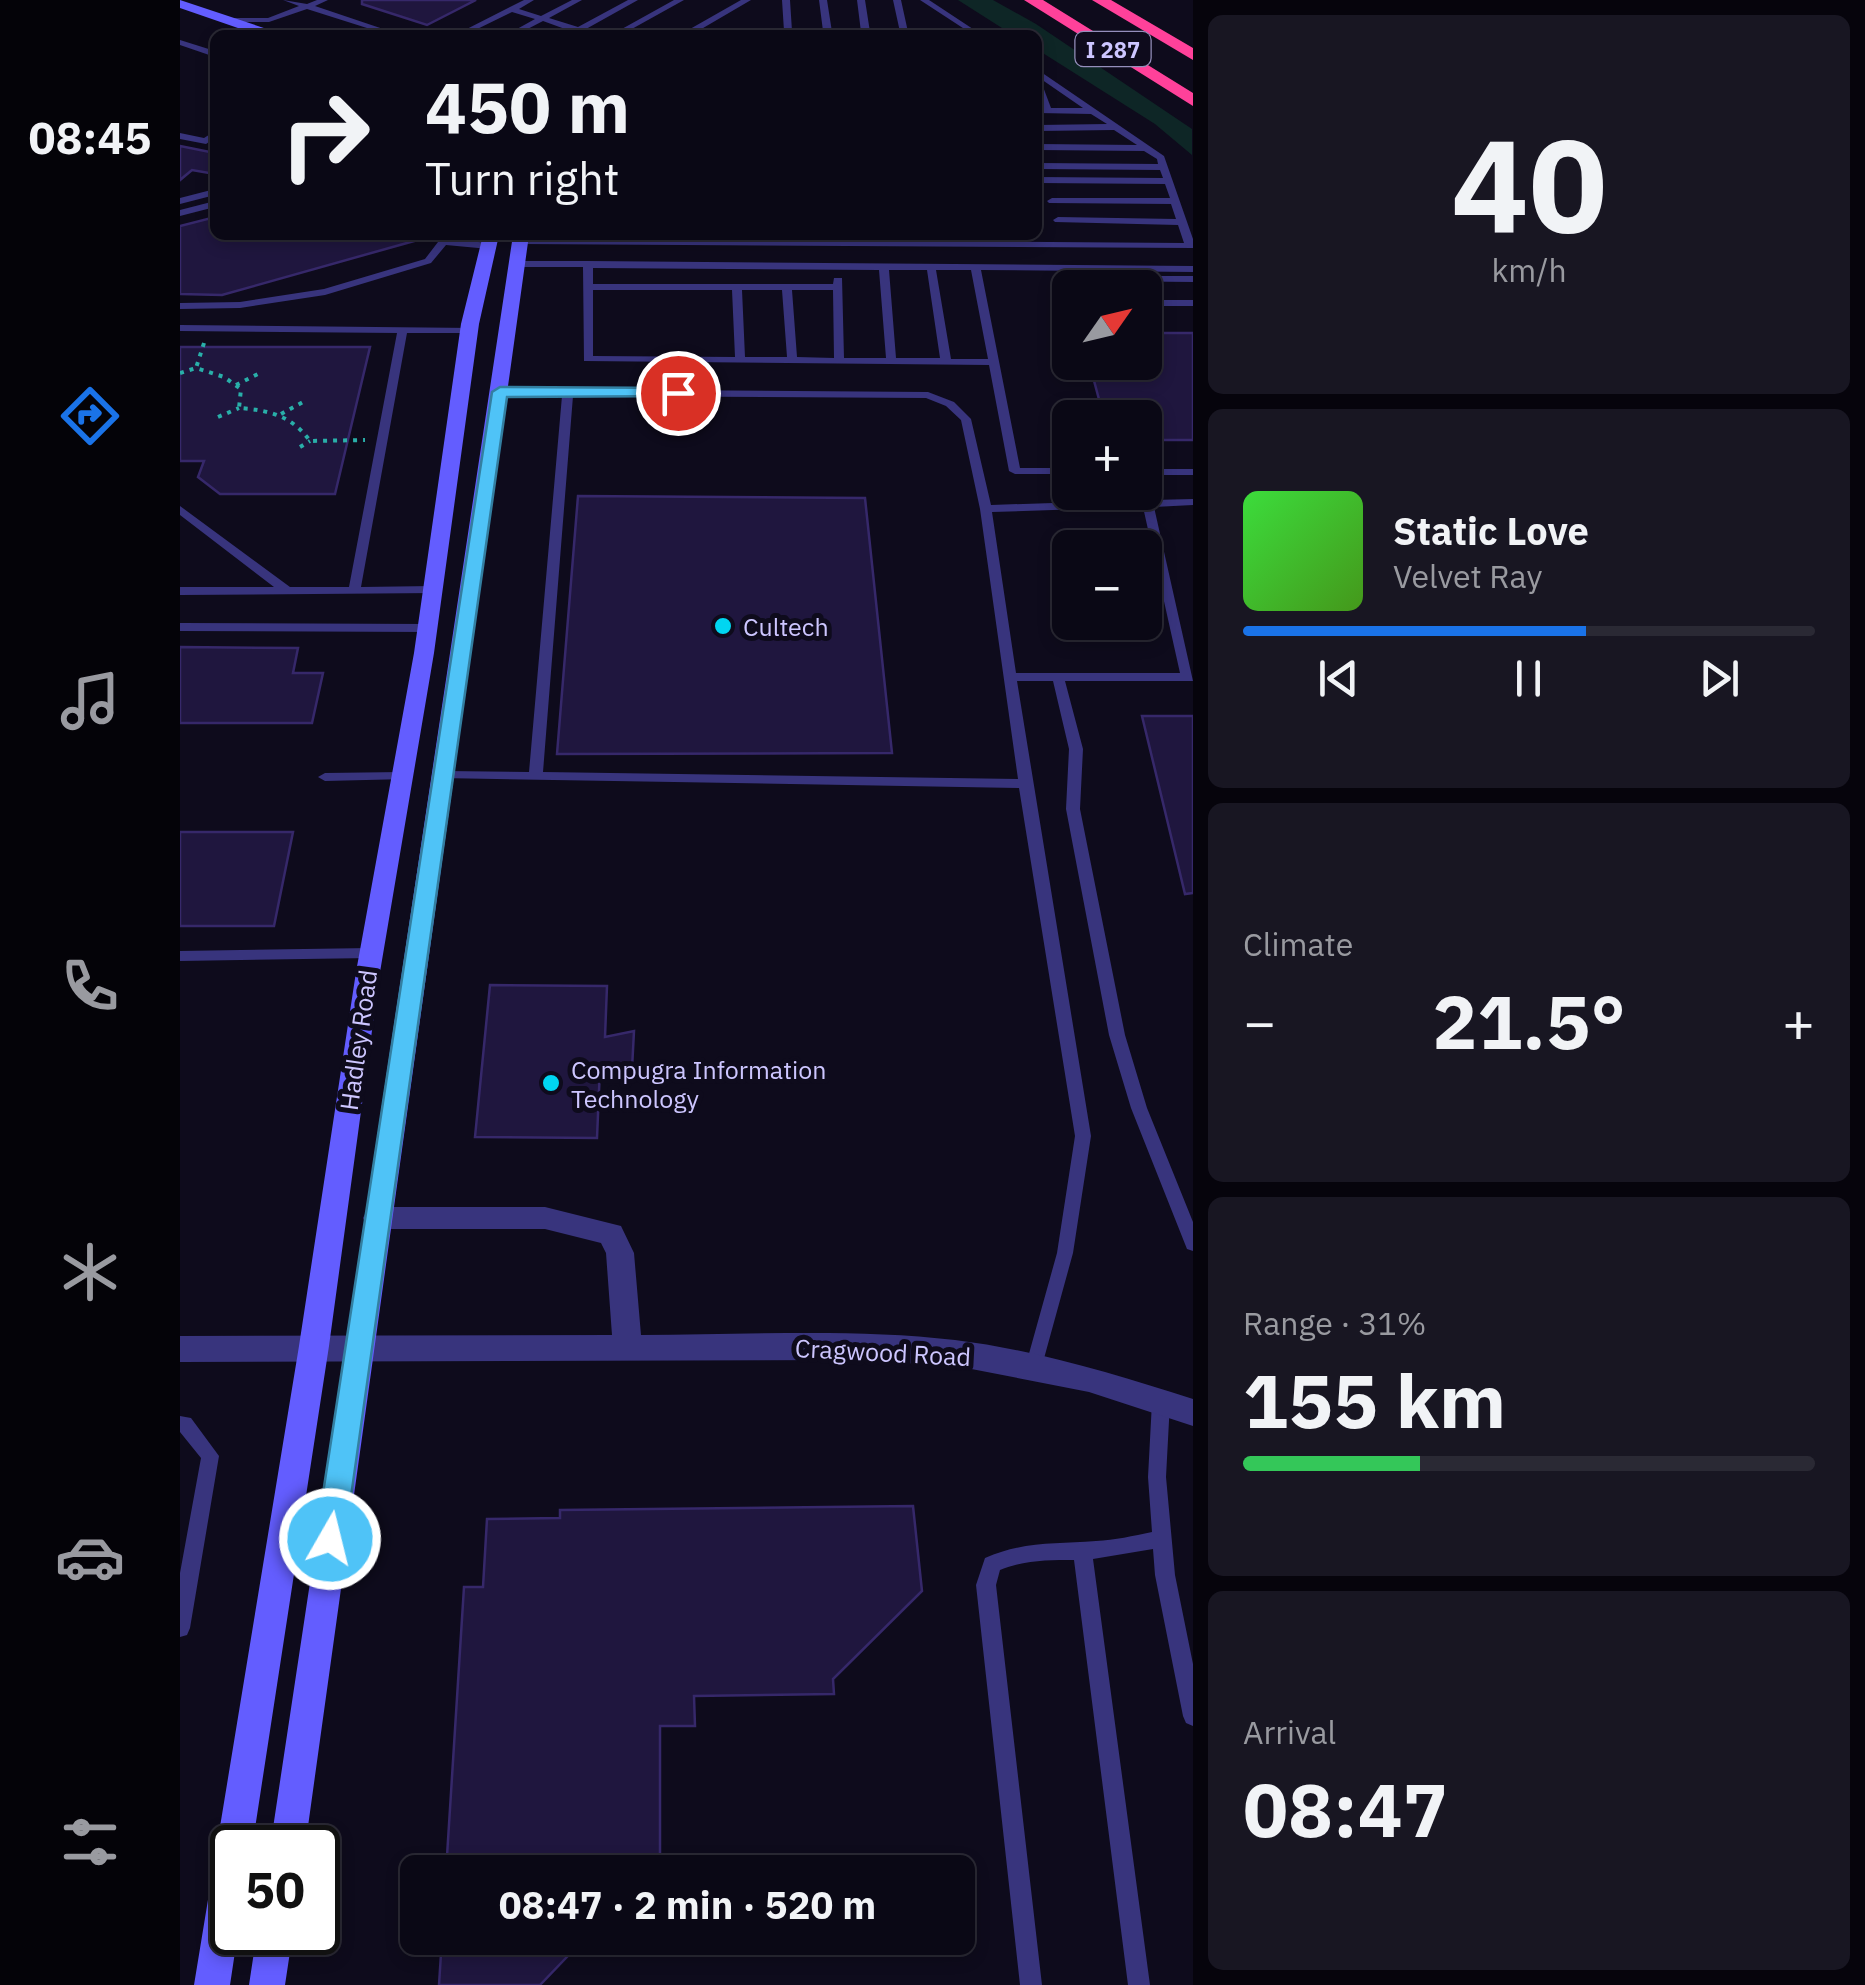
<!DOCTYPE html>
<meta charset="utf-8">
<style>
body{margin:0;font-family:"IBM Plex Sans",sans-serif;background:#181622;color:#f1f3f6;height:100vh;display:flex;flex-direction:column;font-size:38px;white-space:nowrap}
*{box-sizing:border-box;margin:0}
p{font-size:32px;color:#999aa0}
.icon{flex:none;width:55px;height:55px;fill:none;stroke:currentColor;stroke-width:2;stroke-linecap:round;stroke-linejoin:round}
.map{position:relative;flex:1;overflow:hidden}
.sheet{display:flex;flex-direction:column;gap:15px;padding:15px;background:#06040c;width:672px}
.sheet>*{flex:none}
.hud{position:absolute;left:30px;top:30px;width:832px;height:210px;border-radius:15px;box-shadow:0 5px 15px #0003,0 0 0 2px #2a2934;background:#0a0815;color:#f1f3f6;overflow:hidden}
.needle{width:65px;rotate:56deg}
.tools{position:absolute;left:872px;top:270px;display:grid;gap:20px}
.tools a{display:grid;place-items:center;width:110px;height:110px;border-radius:15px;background:#0a0815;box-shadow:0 5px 15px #0003,0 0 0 2px #2a2934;font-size:50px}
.speed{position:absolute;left:30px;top:1825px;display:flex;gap:20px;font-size:50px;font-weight:700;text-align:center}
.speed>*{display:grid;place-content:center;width:130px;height:130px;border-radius:50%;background:#0a0815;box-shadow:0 5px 15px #0003,0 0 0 2px #2a2934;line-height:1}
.speed .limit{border:5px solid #111;border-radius:15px;background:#fff;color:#111}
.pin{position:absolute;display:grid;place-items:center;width:85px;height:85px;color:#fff;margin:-42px;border:5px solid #fff;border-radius:50%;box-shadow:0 2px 10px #0007}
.me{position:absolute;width:110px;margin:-55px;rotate:8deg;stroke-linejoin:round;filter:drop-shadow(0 0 8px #0008)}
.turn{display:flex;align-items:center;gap:35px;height:210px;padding:0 50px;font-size:45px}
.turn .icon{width:130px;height:130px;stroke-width:2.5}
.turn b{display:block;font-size:70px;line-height:85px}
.big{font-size:75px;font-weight:700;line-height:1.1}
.sheet .card{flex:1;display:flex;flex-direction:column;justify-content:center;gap:15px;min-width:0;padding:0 35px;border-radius:15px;background:#181622}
.sheet .dial{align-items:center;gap:0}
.dial b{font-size:130px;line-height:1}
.song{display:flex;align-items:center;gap:30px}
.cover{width:120px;height:120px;border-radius:15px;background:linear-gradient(135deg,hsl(120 70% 55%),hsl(100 70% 35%))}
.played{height:10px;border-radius:5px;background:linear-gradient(90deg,#1a73e8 60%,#2a2934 60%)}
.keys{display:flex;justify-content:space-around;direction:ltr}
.heat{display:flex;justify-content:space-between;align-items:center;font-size:55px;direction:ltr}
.charge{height:15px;border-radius:8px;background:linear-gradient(90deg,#34c759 31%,#2a2934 0)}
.trip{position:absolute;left:220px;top:1855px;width:575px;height:100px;border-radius:15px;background:#0a0815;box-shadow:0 5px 15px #0003,0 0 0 2px #2a2934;font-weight:700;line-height:100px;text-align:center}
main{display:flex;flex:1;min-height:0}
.dock{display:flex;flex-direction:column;width:180px;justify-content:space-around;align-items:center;background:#040308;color:#999aa0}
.dock .icon{width:70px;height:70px}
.dock .on{color:#1a73e8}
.dock b{font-size:45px;color:#f1f3f6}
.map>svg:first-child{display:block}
.green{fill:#0e2626}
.building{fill:#1f163e;stroke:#36286a;stroke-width:2.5}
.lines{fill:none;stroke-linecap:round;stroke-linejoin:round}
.path{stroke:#29afa9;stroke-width:4;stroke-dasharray:4 6;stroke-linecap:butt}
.lane{fill:#38347d;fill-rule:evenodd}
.street{fill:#38347d;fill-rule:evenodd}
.secondary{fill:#635dff;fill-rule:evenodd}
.highway{fill:#ff419a;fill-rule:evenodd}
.route{fill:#4fc3f7;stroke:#337fa1;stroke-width:2.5}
.poi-dot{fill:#00d6f1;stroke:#0e0b1c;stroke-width:4}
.labels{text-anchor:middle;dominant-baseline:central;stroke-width:10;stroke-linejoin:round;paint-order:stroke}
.shield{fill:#0e0b1c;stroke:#948ebb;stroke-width:2.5}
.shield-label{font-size:22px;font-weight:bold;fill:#cdc6ff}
.poi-label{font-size:25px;fill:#cdc6ff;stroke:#0e0b1c;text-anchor:start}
.street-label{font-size:25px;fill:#cdc6ff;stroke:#0e0b1c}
</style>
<main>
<nav class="dock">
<b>08:45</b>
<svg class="icon on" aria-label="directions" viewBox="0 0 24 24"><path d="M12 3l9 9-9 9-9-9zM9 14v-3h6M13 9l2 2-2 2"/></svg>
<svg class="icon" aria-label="music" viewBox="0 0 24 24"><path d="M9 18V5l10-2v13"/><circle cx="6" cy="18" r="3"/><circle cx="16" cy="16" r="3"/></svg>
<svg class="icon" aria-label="phone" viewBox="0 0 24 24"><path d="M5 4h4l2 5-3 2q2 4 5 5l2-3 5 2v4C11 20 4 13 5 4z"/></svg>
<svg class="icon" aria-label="climate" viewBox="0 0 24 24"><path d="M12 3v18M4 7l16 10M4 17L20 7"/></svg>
<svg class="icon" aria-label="car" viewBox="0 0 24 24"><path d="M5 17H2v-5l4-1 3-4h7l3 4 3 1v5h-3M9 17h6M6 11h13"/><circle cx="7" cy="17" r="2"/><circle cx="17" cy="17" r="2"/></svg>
<svg class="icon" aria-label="filters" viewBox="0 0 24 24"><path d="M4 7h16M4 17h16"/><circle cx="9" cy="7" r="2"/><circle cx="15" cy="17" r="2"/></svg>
</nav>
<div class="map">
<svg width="1013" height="1985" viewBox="0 0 1013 1985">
<rect width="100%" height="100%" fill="#0e0b1c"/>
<path class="green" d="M778,0H813L856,24L1012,129V155L975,124L858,50V35H833Z"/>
<path class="building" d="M182,0H296L247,25L182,4Z
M0,146L35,153V174L12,170L0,180Z
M35,217V235H233L234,241L42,295L0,294V226Z
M965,333H1013V440H965V418H924L909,362H965Z
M0,347H190L155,494H40L18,477L24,461H0Z
M398,496L685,498L712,753L377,754Z
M0,647L118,648L113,673H143L132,723H0Z
M962,716H1013V893L1005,894Z
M0,832H113L94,926H0Z
M310,985L427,986L425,1037L454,1031L452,1069L420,1068L417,1138L295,1137Z
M733,1506L742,1591L653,1679L654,1694L514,1696L515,1726H480V1872H266L284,1587H303L307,1519L380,1518V1510Z
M262,1938H405L360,1985H259Z"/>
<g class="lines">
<path class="path" d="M24,343L16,368L44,377L61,389L59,408C89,410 112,416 130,441L185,440
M0,373L16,368
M56,385L78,374
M101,414L123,402
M38,417L59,408
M120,447L130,441"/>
<path class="lane" d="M103,0L127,4L137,0H148L135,6L221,35H209L127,9L89,22H48L44,20L48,18H88L119,6Z
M344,0H354L339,9L361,16L392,0H402L369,18L398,27L448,0H458L406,29L420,35L396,33L363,21L336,35H326L355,19L332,12L285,35H275Z
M494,0H504L441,35H431Z
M561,0H571L518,31H604L602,0H610L612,31H643L639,0H647L652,32H681L677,0H685L690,32H720L713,0H721L728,32H789L740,0H749L802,35H505L503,33Z
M0,40L35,51V57L0,45Z
M858,70L984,156L1013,239V248L341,244L336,241L341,238L1004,243L998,225L875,222L873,220L878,217L996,219L991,204L869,203L867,201L872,198H990L985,184L858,183V177L983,178L980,170L858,169V163L978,164L977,159L964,151L858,150V144L957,145L934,130L858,131V125L927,124L911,114L858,113V109L863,108L858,94V81L862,84L871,108H903L858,77Z
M35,131V138L26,144L0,139V133L24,138Z
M35,189V195L0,204V198Z
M35,201V207L0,216V210Z
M252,235H262L266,239L309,243L314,246L309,249L266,245L251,263L145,295L60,308L0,309V303L60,302L144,289L245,259L258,242Z
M408,261L1013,266V272L801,270L840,468H890V474H835L829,471L809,365L404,361L403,267H338L333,264L338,261ZM413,268L699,270L706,358H664L662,278H654L653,284H413ZM709,270H747L760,358H716ZM756,270H791L808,359H771ZM413,290H552L555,357L413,356ZM562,290H602L607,357H565ZM612,290H653L654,358L617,357Z
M915,276H1013V282L911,281L910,279Z
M965,300H1013V306H965Z
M0,325L294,328V332L290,333H227L181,587L253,586L259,590L257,593L0,595V587H94L0,515V506L110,587H169L217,333L0,331Z
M320,389L748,392L774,402L791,419L811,505L962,500L967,498L972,500L1013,499V505L974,507L1013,681H885L903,749L900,809L945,1035L967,1108L1013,1222V1251L1007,1249L1005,1244L951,1108L929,1035L886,809L889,749L873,681H837L911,1136L893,1253L860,1373L854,1376L848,1373L845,1368L877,1253L895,1136L839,788L260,778L258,775L260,772L265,771L349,772L382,396L316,394L315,392ZM393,396L746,398L766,406L781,420L800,509L838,779L363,772ZM963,507L1000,673H836L812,512Z
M965,469H1013V475H965Z
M0,623L248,624L254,628L248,632L0,631Z
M222,772L227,773L229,776L227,779L145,781L138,777L145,773Z
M191,948L198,953L191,958L0,961V951Z
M981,1394L987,1396L990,1402L986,1477L995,1575L1013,1664V1726L1006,1723L1003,1716L975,1575L973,1549L913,1559L970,1985H948L894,1560C869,1560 844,1560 820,1570L816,1585L862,1985H840L796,1585L805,1558C844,1541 876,1544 916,1541C935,1540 953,1536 972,1532L968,1477L972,1402L975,1396Z
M0,1416L11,1418L39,1456L10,1628L7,1635L0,1637V1573L21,1458L0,1432Z"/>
<path class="street" d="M197,1207H365L441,1226L454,1253L461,1335C565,1335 671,1328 775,1340C856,1350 935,1374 1013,1399V1426L909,1392L776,1366L673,1360L0,1362V1336L432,1335L426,1253L421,1243L365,1229H197L187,1226L183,1218L187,1210Z"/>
<path class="secondary" d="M0,0L96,32L98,35H78L0,8Z
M303,235H319L299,324L254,653L200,972L149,1346L72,1848H52V1932H58L50,1985H14L119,1346L176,972L234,653L281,324Z
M333,235H349L125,1848H90Z
M77,1932H113L105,1985H69Z"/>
<path class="highway" d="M844,0H863L1013,93V106Z
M912,0H931L1013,48V60Z"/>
</g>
<path class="route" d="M498,388L507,393L504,396L327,397L165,1539L161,1548L150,1552L140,1548L136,1539L312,392L320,387Z"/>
<g class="poi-dot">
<circle cx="543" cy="626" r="10"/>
<circle cx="371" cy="1083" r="10"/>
</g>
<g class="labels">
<rect class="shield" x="895.5" y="32" width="75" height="34" rx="8"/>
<g class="shield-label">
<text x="933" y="49">I 287</text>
</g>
<g class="poi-label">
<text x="563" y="626">Cultech</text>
<text x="391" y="1069">Compugra Information<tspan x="391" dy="29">Technology</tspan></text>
</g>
<g class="street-label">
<text transform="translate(178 1040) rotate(-82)">Hadley Road</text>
<text transform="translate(703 1352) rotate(3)">Cragwood Road</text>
</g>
</g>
</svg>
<div class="tools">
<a><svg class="needle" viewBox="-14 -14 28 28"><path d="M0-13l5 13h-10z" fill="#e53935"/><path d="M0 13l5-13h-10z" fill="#999aa0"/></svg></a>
<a>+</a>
<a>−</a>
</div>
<div class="speed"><div class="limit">50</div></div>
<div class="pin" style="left:498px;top:393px;background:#d93025"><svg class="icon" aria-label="arrive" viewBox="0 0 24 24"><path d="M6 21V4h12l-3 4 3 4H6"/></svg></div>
<svg class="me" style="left:150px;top:1539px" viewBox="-20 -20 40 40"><circle r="17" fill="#4fc3f7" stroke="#fff" stroke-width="3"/><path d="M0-11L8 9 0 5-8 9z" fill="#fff"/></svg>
<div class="trip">08:47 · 2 min · 520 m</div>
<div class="hud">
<div class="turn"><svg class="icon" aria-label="right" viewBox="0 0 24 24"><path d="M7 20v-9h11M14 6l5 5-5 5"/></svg><div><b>450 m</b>Turn right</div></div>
</div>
</div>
<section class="sheet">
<div class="card dial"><b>40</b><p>km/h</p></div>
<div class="card">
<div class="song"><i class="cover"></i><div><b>Static Love</b><p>Velvet Ray</p></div></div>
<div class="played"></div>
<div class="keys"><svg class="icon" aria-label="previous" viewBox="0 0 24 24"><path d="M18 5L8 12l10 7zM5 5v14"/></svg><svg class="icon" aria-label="pause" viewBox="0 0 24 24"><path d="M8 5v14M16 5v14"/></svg><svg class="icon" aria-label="next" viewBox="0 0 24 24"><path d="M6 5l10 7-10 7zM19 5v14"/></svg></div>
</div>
<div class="card"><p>Climate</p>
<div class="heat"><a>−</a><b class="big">21.5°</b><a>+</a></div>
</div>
<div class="card"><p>Range · 31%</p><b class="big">155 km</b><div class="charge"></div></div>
<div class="card"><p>Arrival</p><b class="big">08:47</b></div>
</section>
</main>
